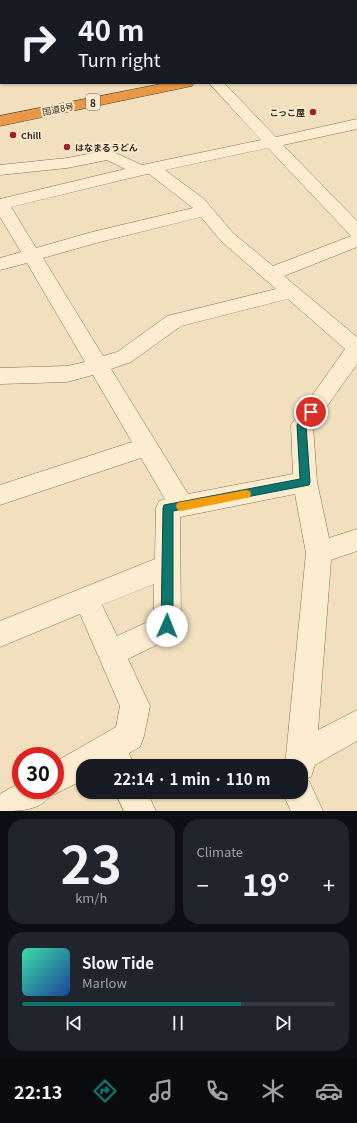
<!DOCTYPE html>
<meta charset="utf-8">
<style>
body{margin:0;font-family:Georgia,"Noto Sans JP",serif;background:#20242c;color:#f1f3f6;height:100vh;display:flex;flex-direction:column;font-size:15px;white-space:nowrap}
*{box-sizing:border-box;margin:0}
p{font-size:13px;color:#9ea1a6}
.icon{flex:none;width:22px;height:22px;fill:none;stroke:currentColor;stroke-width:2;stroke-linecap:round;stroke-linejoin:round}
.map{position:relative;height:811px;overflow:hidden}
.details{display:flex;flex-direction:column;gap:8px;padding:8px;background:#0d0f14;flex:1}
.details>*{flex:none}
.banner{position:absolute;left:0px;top:0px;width:357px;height:84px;box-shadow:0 1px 3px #0004;background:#171b24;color:#f1f3f6;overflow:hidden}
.speed{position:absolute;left:12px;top:747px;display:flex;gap:8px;font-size:20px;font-weight:700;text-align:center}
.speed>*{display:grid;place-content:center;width:52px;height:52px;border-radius:50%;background:#171b24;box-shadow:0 1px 3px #0004;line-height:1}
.speed .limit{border:6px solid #d22;background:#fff;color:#111}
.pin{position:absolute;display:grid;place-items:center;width:34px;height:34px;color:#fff;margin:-17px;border:2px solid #fff;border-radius:50%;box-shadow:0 1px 4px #0007}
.me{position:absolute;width:44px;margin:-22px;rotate:1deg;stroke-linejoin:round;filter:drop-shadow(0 0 3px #0008)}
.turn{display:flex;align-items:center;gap:14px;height:84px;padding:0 12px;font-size:18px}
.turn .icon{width:52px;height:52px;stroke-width:2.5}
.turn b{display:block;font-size:28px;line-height:34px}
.big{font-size:30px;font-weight:700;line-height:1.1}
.details .card{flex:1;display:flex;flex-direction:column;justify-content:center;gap:6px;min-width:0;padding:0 14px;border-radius:16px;background:#20242c}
.details .dial{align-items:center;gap:0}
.dial b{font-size:52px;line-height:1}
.song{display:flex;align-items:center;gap:12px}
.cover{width:48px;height:48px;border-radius:6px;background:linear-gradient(135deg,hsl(160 70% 55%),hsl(220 70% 35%))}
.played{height:4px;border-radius:2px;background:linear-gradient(90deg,#0f766e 70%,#363941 70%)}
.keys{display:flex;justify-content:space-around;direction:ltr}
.heat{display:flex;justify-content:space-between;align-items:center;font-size:22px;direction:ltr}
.details .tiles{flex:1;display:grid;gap:8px;grid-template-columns:1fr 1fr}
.card:last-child{grid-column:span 2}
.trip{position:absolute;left:76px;top:759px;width:232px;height:40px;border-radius:16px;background:#171b24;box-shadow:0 1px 3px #0004;font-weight:700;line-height:40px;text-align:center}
.tab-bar{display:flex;height:64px;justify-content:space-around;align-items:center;background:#090b0e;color:#9ea1a6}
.tab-bar .icon{width:28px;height:28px}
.tab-bar .on{color:#0f766e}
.tab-bar b{font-size:18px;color:#f1f3f6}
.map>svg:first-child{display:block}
.green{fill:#ccd091}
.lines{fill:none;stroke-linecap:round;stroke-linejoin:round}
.street-casing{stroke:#8b6f55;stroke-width:1}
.highway-casing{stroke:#583d2a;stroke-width:1}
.street{fill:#fcedd1;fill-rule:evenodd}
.highway{fill:#e99945;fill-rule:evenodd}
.route{fill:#0f766e;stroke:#0a4d48}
.slow{fill:#f59e0b}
.poi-dot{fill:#9f2027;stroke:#f8eace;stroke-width:1.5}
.labels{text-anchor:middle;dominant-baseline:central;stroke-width:4;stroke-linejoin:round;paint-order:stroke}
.far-street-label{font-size:9px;fill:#39281b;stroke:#f8eace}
.far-poi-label{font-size:9px;font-weight:bold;fill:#39281b;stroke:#f8eace;text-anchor:start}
.shield{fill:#f8eace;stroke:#726251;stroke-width:1}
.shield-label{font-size:10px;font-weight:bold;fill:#39281b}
</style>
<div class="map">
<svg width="357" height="811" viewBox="0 0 357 811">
<rect width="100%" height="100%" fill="#f1dfbd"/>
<path class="green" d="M0,0H125L126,1H1L0,47Z"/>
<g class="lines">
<g class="street-casing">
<path id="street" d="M129,0H142V1H129Z
M232,0H245V1H232Z
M259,0H277L259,1Z
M0,45H1V53H0Z
M209,83H224L276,137L357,119V129L283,145L357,221V247L284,276L357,337V364L313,426L317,482L329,538L357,529V551L331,560L318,730L357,710V741L315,765L311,777L305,779L309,781L323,811H291L282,792H301V766H285L306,553L295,494L180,517L181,626L177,635L128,659L150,706L144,736L140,747L129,753L134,766H83V780L55,794L51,793C43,811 19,811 0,811V794L21,782V790H55V762L116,727L120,706L80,614L0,647V621L155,559L156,508L159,501L165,499L141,458L0,505V485L132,442L93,375L67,382L0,384V368L67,366L85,362L27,263L0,270V258L21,252L0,217V199L125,169L107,160L67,168L0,175V165L67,158L109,150L142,165L261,140ZM268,148L351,236L273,266L233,233L204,199L165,170ZM147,174H149L193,208L92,232L36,248L11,207ZM201,217L221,241L276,289L167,316L117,352L103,356L43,258L96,243ZM288,299L345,349L291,425L293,474L188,494L111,369L131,362L181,326ZM154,584V619L117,636L102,605Z
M115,792H147L156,811H124Z"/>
</g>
<g class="highway-casing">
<path id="highway" d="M356,38H357V46H356Z
M166,83H194L192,86L187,87L0,126V116Z"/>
</g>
<use href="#street" class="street"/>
<use href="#highway" class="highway"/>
</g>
<path class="route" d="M311,408L316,412L306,425L310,482L309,485L173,511V626L171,629L167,631L163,629L161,626L163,508L164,505L300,479L297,425L308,409Z"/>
<path class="slow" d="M246,490L250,491L251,494L250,497L246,498L181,511L177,509L176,506L177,503L181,502Z"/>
<g class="poi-dot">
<circle cx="313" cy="112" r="4"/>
<circle cx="13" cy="135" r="4"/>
<circle cx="67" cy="147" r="4"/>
</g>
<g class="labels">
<g class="far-street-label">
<text transform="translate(58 109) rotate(-11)">国道8号</text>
</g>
<g class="far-poi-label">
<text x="305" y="112" text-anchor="end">こっこ屋</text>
<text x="21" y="135">Chill</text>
<text x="75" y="147">はなまるうどん</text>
</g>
<rect class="shield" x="86" y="94" width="14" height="16" rx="3"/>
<g class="shield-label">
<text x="93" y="102">8</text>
</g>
</g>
</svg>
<div class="speed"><div class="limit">30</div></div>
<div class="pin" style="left:311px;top:412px;background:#d93025"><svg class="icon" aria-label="arrive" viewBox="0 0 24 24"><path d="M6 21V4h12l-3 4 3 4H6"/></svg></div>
<svg class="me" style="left:167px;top:626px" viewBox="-20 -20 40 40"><circle r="19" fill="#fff"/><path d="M0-13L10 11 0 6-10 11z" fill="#0f766e"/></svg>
<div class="trip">22:14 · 1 min · 110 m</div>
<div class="banner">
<div class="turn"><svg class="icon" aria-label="right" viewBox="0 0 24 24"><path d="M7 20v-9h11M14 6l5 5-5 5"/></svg><div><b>40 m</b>Turn right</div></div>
</div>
</div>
<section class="details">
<div class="tiles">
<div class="card dial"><b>23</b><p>km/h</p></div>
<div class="card"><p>Climate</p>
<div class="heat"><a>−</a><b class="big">19°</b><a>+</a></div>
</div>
<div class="card">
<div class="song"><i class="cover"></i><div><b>Slow Tide</b><p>Marlow</p></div></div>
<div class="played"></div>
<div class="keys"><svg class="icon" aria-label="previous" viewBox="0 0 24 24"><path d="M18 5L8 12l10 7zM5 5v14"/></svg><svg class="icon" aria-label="pause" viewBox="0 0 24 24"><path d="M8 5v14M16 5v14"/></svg><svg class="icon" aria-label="next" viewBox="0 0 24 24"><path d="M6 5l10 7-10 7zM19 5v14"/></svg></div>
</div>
</div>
</section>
<nav class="tab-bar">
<b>22:13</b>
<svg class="icon on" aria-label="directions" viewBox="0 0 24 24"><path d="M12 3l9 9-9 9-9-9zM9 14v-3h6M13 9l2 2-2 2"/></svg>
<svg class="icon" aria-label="music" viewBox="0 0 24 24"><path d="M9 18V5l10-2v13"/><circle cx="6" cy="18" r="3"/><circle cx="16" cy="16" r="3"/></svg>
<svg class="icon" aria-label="phone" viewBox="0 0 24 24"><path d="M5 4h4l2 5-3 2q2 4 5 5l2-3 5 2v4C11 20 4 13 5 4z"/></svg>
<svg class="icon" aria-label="climate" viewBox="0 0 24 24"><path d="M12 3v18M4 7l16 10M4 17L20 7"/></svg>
<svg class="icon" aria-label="car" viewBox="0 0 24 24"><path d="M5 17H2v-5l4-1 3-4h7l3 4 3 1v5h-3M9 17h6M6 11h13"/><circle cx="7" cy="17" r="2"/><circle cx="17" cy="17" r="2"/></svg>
</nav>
